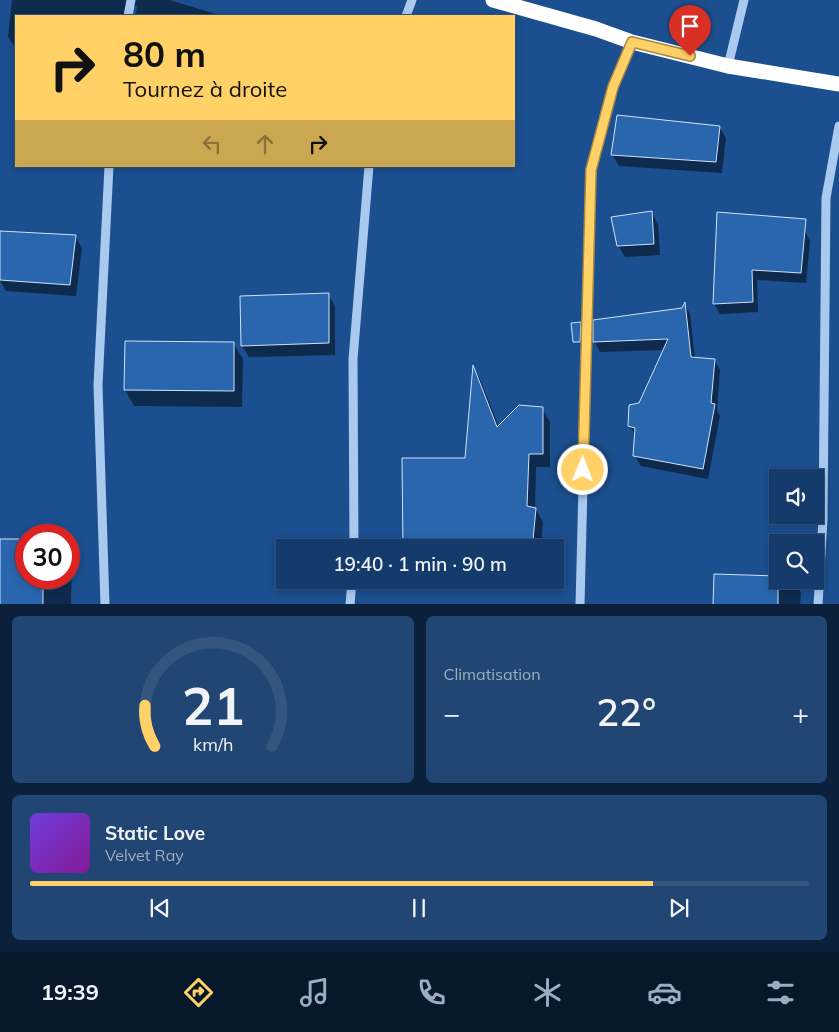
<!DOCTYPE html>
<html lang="fr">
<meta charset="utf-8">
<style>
body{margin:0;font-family:Mulish,sans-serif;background:#214673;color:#f1f3f6;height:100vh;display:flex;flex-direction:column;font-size:19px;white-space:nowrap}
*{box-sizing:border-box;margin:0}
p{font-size:16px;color:#9dadc1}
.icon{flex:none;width:28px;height:28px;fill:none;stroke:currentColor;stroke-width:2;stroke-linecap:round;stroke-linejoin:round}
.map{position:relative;height:604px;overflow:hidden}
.drawer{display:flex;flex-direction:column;gap:12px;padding:12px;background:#0b203b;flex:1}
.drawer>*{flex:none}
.hud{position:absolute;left:15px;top:15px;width:500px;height:152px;border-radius:0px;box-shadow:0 2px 8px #0003,0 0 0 1px #33557e;background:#ffd166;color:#111;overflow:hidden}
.buttons{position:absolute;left:769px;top:469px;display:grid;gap:10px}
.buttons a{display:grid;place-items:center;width:55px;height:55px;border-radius:0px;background:#143b6b;box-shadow:0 2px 8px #0003,0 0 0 1px #33557e;font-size:25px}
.speed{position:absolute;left:15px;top:524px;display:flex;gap:10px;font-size:25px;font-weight:700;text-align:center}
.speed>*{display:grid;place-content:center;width:65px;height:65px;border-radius:50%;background:#143b6b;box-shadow:0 2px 8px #0003,0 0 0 1px #33557e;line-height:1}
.speed .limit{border:8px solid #d22;background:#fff;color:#111}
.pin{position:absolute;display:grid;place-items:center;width:42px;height:42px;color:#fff;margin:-51px -21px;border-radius:50% 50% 50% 0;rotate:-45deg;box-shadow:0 0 5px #0007}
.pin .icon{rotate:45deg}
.me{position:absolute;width:55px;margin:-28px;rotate:1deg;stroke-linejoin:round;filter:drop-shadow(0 0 4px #0008)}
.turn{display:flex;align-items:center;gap:18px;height:105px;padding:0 25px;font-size:22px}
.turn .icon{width:65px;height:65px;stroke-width:2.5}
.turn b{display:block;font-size:35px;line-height:42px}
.lanes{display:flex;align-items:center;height:48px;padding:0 25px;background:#0003;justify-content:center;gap:25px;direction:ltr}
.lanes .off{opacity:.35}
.big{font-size:38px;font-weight:600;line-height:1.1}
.drawer .card{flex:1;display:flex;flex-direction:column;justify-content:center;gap:8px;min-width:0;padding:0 18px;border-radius:8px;background:#214673}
.drawer .dial{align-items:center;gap:0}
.dial svg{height:130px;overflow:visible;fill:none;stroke:#33557e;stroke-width:7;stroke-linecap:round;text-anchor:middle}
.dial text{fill:#f1f3f6;stroke:none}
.song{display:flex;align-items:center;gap:15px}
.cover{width:60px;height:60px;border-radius:8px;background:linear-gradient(135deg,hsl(260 70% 55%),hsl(290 70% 35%))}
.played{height:5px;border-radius:2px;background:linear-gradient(90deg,#ffd166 80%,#33557e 80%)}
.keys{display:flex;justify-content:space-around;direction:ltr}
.heat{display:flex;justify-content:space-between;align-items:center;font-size:28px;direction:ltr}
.drawer .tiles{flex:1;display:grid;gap:12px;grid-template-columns:1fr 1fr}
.card:last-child{grid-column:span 2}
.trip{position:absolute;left:276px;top:539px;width:288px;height:50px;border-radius:0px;background:#143b6b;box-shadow:0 2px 8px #0003,0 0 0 1px #33557e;font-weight:600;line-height:50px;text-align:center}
.menu{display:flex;height:80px;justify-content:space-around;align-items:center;background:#08182b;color:#9dadc1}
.menu .icon{width:35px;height:35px}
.menu .current{color:#ffd166}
.menu b{font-size:22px;color:#f1f3f6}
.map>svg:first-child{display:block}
.shadow{fill:#0007}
.building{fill:#2a66ad;stroke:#cfe3fa}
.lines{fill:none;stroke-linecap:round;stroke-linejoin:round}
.minor{stroke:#a9c9ee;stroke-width:9}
.highway{stroke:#fff;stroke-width:15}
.route-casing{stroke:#a68842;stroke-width:12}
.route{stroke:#ffd166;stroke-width:9}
</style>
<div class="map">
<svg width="839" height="605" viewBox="0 0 839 605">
<rect width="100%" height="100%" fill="#1b4f8f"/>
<path class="shadow" d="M12,0H169L223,16H138L136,13L137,6L132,8L130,16H16V49L8,37Z
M719,127L726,138L722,173L619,166L612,154Z
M651,212L658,224L660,255L625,257L618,245Z
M804,230L810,241L806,283L757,280L758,312L720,314L714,304L717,240Z
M75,236L82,248L76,296L6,291L0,280Z
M328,294L335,306V355L249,357L242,346Z
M685,305L690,314L695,358L714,360L720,370L717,410L720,416L708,479L641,466L635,456L636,436L629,425L664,350L600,352L594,341L683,310Z
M233,343L243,359L242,407L134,406L125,390Z
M474,369L480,379L499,427L542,408L550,422V467H536L535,508L543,522L541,548H404L466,460Z
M26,540V578H69V548L72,554L71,605H0V541Z
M778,580H793L801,593L800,605H715Z"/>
<path class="building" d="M617,115L720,126L716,162L611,155Z
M652,211L654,244L617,246L611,217Z
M717,212L806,219L801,273L752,270L753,302L713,304Z
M0,231L76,235L70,285L0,280Z
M329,293V343L241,346L240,296Z
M685,302L691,357L715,359L711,403L715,404L703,469L633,456L635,428L628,426L629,405L639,403L668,339L593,342V320L682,308Z
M581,322L580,342H573L571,323Z
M125,341L234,342V391L124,390Z
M473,365L497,427L519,405L543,407V454H529L527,506L536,508L533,540L526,548H403L402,458H465Z
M0,539H26V578H43V605H0Z
M714,574L778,576V605H713Z"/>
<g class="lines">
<path class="minor" d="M128,16L131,0
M406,16L412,0
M728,66L744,0
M354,548L353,359L369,166
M105,605L98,385L109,166
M350,605L352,580
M580,605L591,170L613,87L632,42
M818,605L823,519L826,198L839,126"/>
<path class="highway" d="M493,0L596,29L632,42L728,66L839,84"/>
</g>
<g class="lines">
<g class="route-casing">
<path id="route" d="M583,470L591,170L613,87L632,42L690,56"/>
</g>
<use href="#route" class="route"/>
</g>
</svg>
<div class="buttons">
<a><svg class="icon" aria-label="sound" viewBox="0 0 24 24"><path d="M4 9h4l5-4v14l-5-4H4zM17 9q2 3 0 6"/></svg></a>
<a><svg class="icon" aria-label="search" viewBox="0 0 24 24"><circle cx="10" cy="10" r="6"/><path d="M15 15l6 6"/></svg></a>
</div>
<div class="speed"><div class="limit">30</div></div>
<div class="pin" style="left:690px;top:56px;background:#d93025"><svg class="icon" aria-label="arrive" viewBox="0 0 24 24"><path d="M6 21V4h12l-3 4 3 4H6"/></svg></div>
<svg class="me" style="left:583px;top:470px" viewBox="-20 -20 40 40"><circle r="17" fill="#ffd166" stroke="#fff" stroke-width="3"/><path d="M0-11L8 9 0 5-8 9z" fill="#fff"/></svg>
<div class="trip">19:40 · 1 min · 90 m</div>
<div class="hud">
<div class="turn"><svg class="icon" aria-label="right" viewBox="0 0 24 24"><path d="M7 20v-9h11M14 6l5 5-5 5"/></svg><div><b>80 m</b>Tournez à droite</div></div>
<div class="lanes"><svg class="icon off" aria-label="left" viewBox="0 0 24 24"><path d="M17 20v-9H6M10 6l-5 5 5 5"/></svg><svg class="icon off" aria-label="ahead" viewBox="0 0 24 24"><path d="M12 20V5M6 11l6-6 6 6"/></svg><svg class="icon" aria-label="right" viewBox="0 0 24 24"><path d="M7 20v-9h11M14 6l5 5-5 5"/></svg></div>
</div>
</div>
<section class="drawer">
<div class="tiles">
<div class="card dial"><svg viewBox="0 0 100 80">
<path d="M14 69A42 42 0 1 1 86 69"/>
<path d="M14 69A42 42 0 0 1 8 44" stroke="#ffd166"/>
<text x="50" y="56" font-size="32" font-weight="700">21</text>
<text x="50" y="72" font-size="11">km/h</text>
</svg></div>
<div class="card"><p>Climatisation</p>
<div class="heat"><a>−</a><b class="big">22°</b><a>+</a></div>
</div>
<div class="card">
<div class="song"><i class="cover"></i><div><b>Static Love</b><p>Velvet Ray</p></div></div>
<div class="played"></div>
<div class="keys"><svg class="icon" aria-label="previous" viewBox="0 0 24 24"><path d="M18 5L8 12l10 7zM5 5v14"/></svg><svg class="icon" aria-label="pause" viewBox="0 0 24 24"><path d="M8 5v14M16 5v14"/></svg><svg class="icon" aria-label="next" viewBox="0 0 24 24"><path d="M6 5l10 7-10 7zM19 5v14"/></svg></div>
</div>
</div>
</section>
<nav class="menu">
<b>19:39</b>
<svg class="icon current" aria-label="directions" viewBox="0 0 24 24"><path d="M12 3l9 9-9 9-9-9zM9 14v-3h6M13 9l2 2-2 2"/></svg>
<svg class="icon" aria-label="music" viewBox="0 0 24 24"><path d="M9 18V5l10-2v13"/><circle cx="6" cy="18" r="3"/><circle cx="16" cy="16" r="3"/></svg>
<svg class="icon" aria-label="phone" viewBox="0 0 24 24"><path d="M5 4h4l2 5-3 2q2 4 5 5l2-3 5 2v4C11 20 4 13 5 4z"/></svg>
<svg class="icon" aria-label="climate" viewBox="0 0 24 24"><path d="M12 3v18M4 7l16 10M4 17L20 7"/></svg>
<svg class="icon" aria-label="car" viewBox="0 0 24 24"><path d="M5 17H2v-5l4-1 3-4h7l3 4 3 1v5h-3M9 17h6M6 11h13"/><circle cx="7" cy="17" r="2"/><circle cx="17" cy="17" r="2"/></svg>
<svg class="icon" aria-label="filters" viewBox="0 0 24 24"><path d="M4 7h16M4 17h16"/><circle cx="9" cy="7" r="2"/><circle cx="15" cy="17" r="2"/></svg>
</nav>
